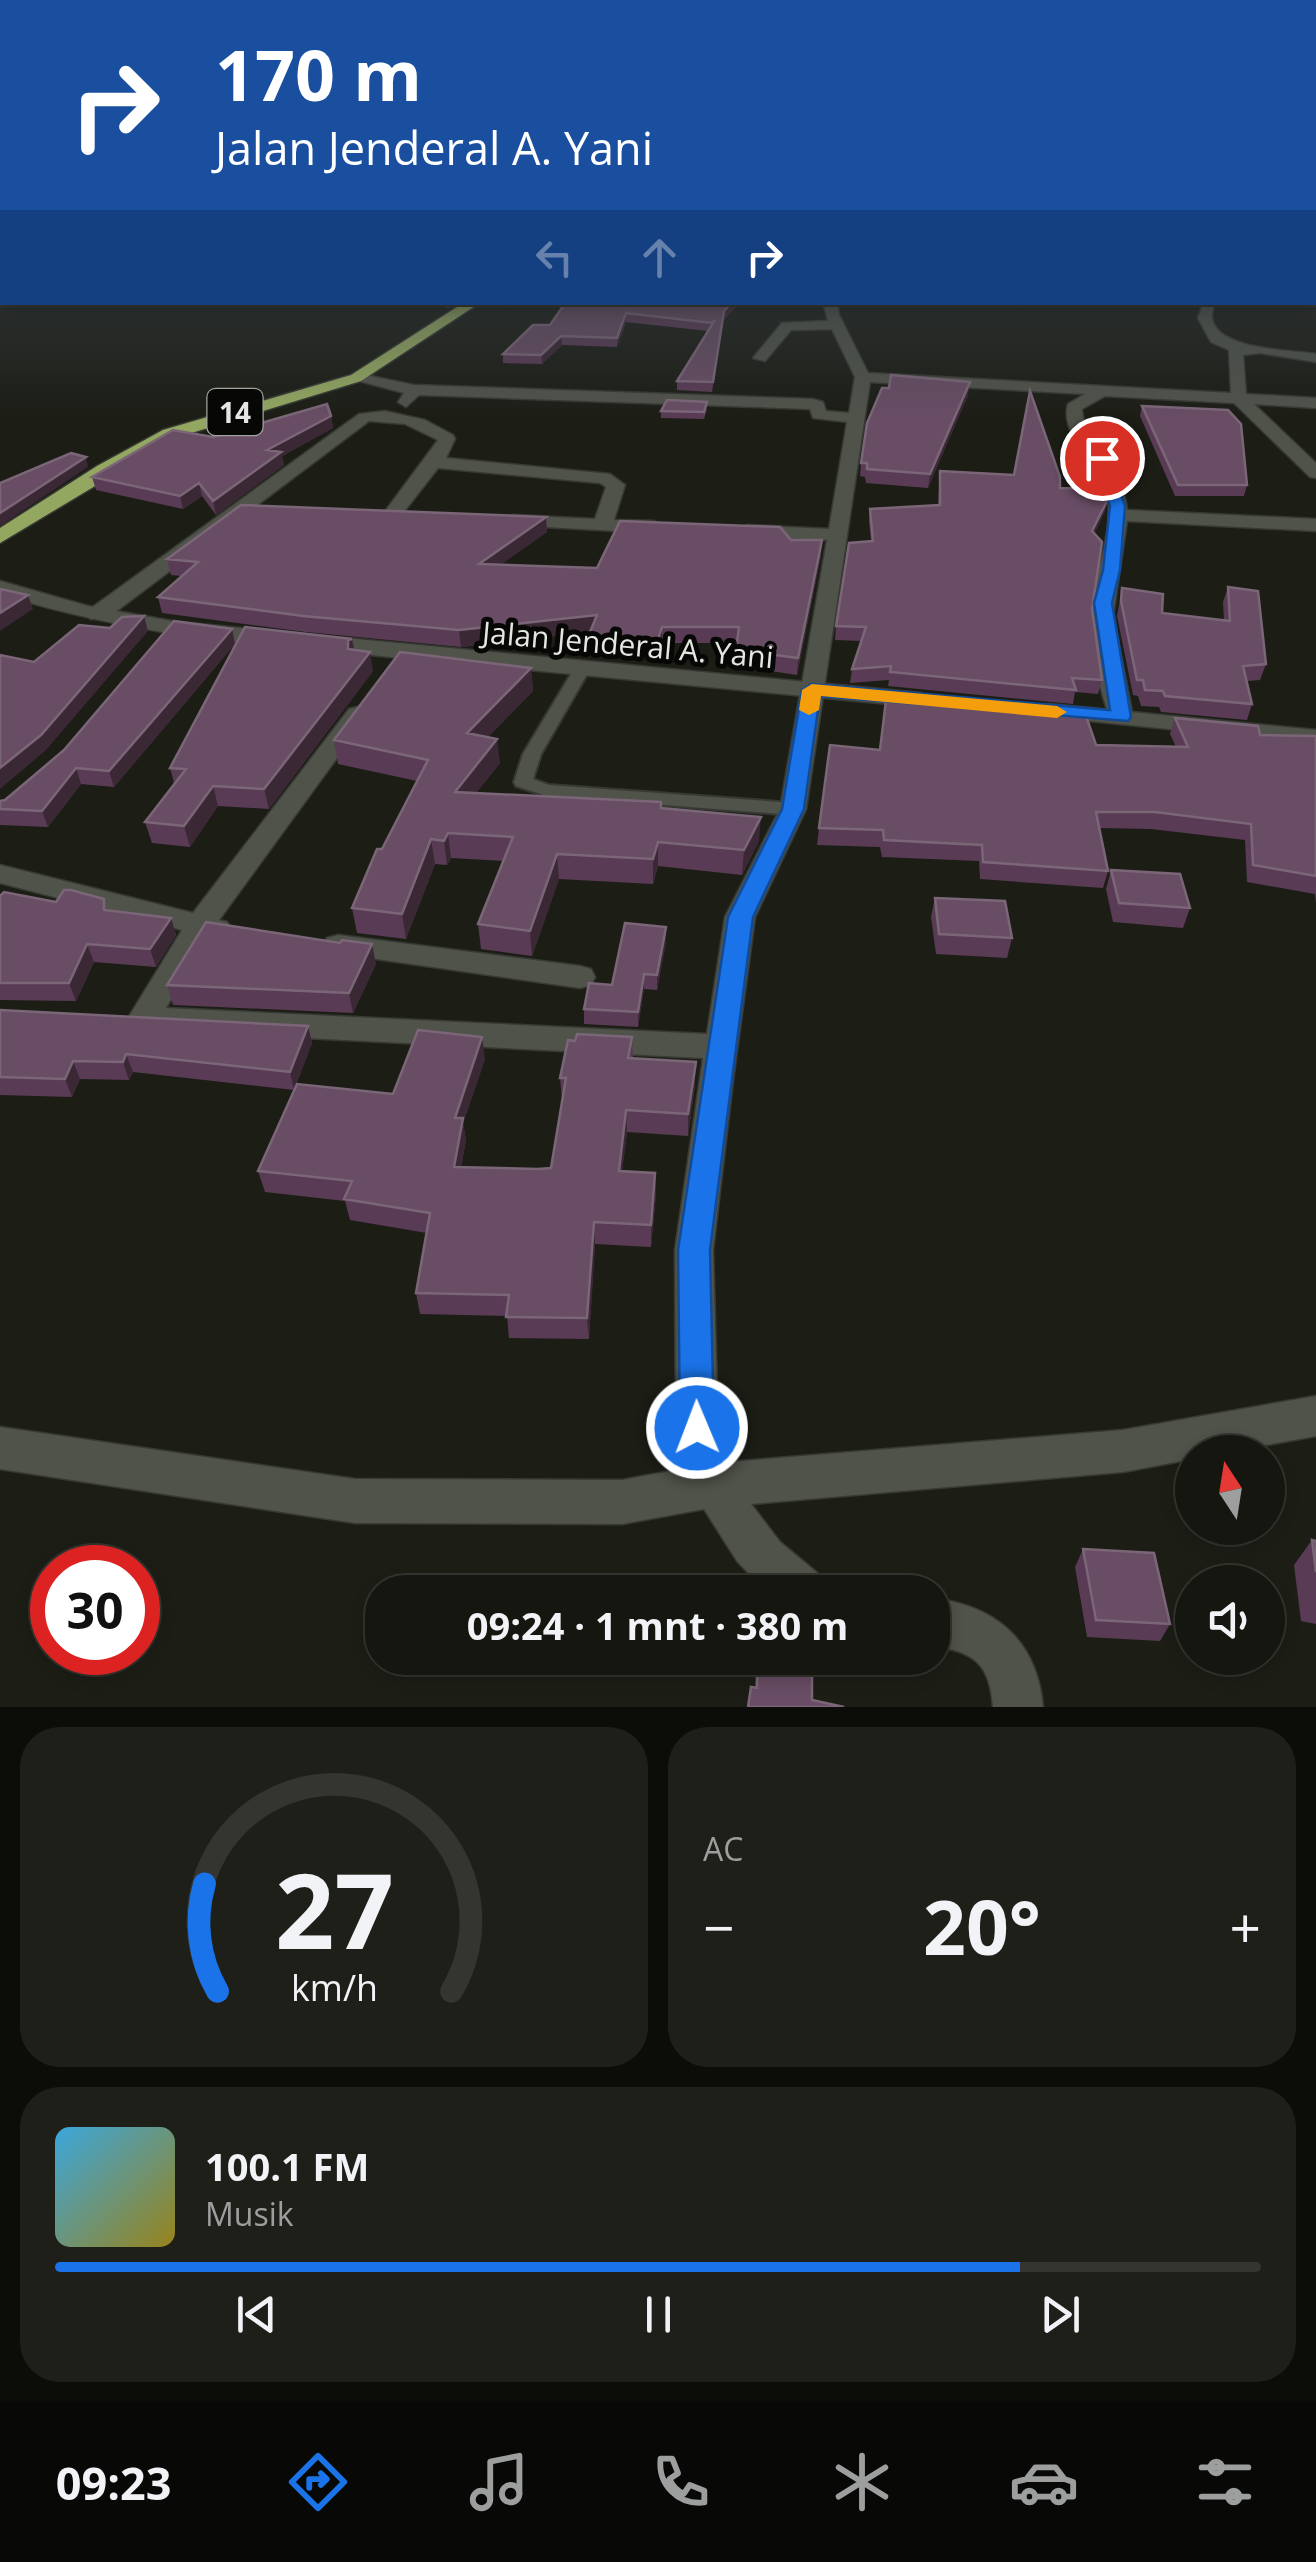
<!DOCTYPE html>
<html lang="id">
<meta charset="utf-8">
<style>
body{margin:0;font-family:"Open Sans",sans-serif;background:#1e1f19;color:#f1f3f6;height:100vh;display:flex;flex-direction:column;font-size:38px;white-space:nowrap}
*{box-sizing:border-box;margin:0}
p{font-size:32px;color:#9d9f9f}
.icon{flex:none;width:55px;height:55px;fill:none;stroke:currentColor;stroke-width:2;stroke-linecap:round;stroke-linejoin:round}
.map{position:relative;height:1707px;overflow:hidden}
.drawer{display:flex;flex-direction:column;gap:20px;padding:20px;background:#0c0c09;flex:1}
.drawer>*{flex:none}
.hud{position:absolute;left:0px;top:0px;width:1318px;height:305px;box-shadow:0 5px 15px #0003,0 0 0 2px #343530;background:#1a4fa0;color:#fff;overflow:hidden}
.needle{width:65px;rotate:348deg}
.controls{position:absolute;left:1175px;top:1435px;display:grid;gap:20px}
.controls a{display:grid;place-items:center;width:110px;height:110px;border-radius:50%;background:#151610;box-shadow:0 5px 15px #0003,0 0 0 2px #343530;font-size:50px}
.speed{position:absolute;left:30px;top:1545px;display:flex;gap:20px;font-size:50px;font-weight:700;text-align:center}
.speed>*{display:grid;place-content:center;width:130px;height:130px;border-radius:50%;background:#151610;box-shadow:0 5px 15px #0003,0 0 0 2px #343530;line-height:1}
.speed .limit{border:15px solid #d22;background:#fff;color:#111}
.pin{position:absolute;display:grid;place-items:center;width:85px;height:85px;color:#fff;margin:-42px;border:5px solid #fff;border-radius:50%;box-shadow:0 2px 10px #0007}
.me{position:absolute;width:110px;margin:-55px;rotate:359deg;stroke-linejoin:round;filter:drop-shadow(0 0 8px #0008)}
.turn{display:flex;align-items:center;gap:35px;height:210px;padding:0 50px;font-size:45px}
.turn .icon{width:130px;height:130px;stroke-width:2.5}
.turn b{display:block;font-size:70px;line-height:85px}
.lanes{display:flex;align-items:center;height:95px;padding:0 50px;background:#0003;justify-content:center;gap:50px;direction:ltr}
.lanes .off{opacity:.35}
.big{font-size:75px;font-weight:700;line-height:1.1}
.drawer .tile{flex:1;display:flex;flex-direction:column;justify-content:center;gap:15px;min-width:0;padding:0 35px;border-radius:40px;background:#1e1f19}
.drawer .dial{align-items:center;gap:0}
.dial svg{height:260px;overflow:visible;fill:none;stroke:#343530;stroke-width:7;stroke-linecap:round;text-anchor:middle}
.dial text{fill:#f1f3f6;stroke:none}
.song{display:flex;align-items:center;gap:30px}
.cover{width:120px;height:120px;border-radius:15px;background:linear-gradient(135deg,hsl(200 70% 55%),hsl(50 70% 35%))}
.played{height:10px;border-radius:5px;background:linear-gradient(90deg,#1a73e8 80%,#343530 80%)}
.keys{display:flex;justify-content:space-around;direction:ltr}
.heat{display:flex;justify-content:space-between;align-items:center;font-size:55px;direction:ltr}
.drawer .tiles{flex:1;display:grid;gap:20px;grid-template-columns:1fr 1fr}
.tile:last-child{grid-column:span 2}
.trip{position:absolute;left:365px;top:1575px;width:585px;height:100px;border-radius:40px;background:#151610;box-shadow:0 5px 15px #0003,0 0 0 2px #343530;font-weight:700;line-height:100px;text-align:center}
.dock{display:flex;height:160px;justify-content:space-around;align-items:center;background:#080906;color:#9d9f9f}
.dock .icon{width:70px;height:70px}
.dock .on{color:#1a73e8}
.dock b{font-size:45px;color:#f1f3f6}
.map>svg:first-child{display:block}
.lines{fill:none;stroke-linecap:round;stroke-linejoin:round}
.service-casing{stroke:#373934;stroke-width:4}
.minor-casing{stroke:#373934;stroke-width:3}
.secondary-casing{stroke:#373934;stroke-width:3}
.trunk-casing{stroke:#373934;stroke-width:3}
.service{fill:#50534a;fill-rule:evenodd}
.minor{fill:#50534a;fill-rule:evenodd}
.secondary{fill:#50534a;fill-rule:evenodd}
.trunk{fill:#93a761;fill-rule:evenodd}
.wall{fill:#593b55}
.shaded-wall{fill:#3a2835}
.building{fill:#684d64;stroke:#7b6678;stroke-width:2.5}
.route{fill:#1a73e8;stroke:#114b97;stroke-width:2.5}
.slow{fill:#f59e0b}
.labels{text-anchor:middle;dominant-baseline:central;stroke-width:10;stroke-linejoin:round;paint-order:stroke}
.shield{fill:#070805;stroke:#a2a4a0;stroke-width:2.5}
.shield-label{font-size:28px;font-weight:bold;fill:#e5e7e2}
.street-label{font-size:30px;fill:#e5e7e2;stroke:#070805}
</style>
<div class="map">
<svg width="1316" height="1707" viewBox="0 0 1316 1707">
<rect width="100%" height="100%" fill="#1c1e16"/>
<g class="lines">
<g class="service-casing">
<path id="service" d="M582,664L590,669L541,754L533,779L549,785L793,803L803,809L793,815L547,796L516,786L514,782L523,754L574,669Z"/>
</g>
<g class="minor-casing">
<path id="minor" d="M823,302H837L839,315L868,373L1231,393L1229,350L1211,342L1198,318L1204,302H1214C1214,308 1211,313 1212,318C1216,350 1291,350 1316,354V362L1260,353L1243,355L1246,394L1316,398V408L1254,404L1316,463V478L1310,477L1234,403L1105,396L1082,409C1084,447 1124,470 1127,510L1316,519V531L1127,521L1113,616L1133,717L1121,724L1113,722C1097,694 1088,624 1094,593C1099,562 1112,531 1108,501C1104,468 1058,436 1068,404L1085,394L870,382L806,809L755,917L733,1080L713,1250L718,1428L729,1462L1123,1430L1316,1396V1436L1228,1452H1192V1459L1123,1472L751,1504L780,1542L821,1576L828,1592H766L737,1561L704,1509L622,1524L355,1523L0,1469V1427L355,1479L622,1480L687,1468L676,1428L675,1250L703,1058L144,1030L133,1026L128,1018L182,930L0,883V865L193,913L349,709L357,707L369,714L219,920L227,922L232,929L227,936H208L166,1008L707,1034L725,917L780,809L827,540L747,537L737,531L747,525L829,529L847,422L813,418L810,409L419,395L406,407L398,402L404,393L348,378L356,373L414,385L813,399L823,402L826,411L849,413L855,377L832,329L791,330L765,361L753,358L782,323L828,321Z
M385,411L425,420L453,435L455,439L446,458L610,474L625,485L614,520L654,521L664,527L654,533L506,525V517L513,515L595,519L606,487L600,483L438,468L396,522H382L380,518L438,440L405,424L369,421L106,619H90L87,614L90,609L359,414Z
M338,935L580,966L591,969L595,977L591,985L580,988L327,952L323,945L327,938Z
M932,1598C997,1606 1037,1641 1043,1707H993C990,1664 974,1651 932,1646Z"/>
</g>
<g class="secondary-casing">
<path id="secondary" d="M0,581L88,606L178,622L921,693L933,700L921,707L223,641C147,631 73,617 0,594Z
M1049,704L1316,730V744L1041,716L1037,711L1041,706Z"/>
</g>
<g class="trunk-casing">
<path id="trunk" d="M465,302H481L361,381L175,438L0,543V528L97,466L163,430L351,375Z"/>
</g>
<use href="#service" class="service"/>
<use href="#minor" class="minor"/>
<use href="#secondary" class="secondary"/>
<use href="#trunk" class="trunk"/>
</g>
<path class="wall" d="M415,302H457L449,308Z
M566,302H736V307L723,320L712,392L677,390V381L708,331L626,322L617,347L562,345L542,364L503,363V354L550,325Z
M968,395L928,488L866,483L865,477L860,476L861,463Z
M1142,406L1247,485L1244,496H1175L1140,416Z
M707,409L704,419L661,418V411Z
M331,416L333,428L282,456L284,465L216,515L202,496L183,509L96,490L92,477L213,437Z
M940,471L1060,488L1105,511L1094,534L1092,609L1102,680L1098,694L1075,692L1073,704L888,686L889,680L850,683L852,669L861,641L835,640L836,626L871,541L869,521L870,509L938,505Z
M546,517L547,532L501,564L597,568L791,540L821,555L797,675L736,666L737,643H662L657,659L588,654V637L590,632L461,647L306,632L162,613L158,597L182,576L171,575L167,559Z
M1228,587L1266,664L1260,680L1247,681L1252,704L1247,720L1161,712L1159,707L1141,706L1138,696L1133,695L1117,616L1122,588L1162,613L1224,621L1223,602Z
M232,629L235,644L114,787L81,784L48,827L0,825V801L5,800Z
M352,639L354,650L373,671L269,809L218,806L190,847L152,843L145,822L174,783L170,768Z
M531,668L533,691L488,737L500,763L476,793L661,808L759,841L742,875L658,866L653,884L559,879L532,956L481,949L478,924L504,861L451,858L447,865L435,864L406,939L357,933L352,908L417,781L338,764L334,740Z
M1175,718L1260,735L1316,736V904L1315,894L1247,882L1245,840L1151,829L1099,828L1108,871L1103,888L980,879L979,861L882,857L880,847L817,845L819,828L880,750L1096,745L1176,747L1170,734Z
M1111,870L1190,908L1183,928L1113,922L1106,889Z
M0,896L171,918L176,935L156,967L94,962L76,1001L0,1000Z
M935,898L1012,938L1007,958L936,954L931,917Z
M666,942L657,990L644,989L638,1027L584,1024V1009Z
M376,964L353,1013L173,1005L167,985Z
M0,1010L308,1026L312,1043L294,1090L133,1072L129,1080L80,1079L72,1097L0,1095Z
M632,1037L633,1058L695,1084L688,1136L627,1132L622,1171L655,1173L656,1194L651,1247L595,1244L589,1339L509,1338L507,1316L420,1314L416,1293L427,1233L350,1220L345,1201L265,1192L258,1171L393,1094L485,1059L463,1123L466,1140L461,1167L538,1169L551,1168L562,1100L560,1078L575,1041Z
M1312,1540L1316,1541V1624L1301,1621L1294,1565Z
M1083,1549L1170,1624L1160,1641L1087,1637L1075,1567Z
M756,1658H812V1700L755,1687Z"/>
<path class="shaded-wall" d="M732,302H736V307L723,320L712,392L724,311Z
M626,313V322L617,347V338Z
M561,336L562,345L542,364L541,355Z
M970,382L968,395L928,488L930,474Z
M331,416L333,428L282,456L284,465L216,515L213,501L267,450Z
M86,457L88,467L0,526V513Z
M199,483L202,496L183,509L180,496Z
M1108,499L1105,511L1090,544L1092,531Z
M546,517L547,532L480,579L479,564Z
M822,540L821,555L797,675L798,658Z
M28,595L33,609L0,631V613Z
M597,615V631L461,647L459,630Z
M144,616L148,631L46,750L0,789V768Z
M662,627V643L657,659V643Z
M232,629L235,644L114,787L109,771Z
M352,639L356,658L348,649V640Z
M370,652L373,671L269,809L264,789Z
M531,668L533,691L469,757L467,733Z
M497,739L500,763L458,816L455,792Z
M76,768L81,784L48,827L42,811Z
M213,786L218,806L190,847L184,826Z
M761,817L759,841L742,875L744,850Z
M448,833L451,858L447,865L444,841Z
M431,839L435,864L406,939L402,914Z
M658,842V866L653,884V859Z
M557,854L559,879L532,956L530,931Z
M171,918L176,935L156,967L150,949Z
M666,927V942L657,990V975Z
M87,944L94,962L76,1001L69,983Z
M372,944L376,964L353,1013L349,993Z
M644,974V989L638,1027V1012Z
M308,1026L312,1043L294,1090L290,1072Z
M482,1037L485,1059L463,1123L466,1140L457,1188L454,1167L455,1118Z
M126,1054L133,1072L129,1080L123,1062Z
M73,1061L80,1079L72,1097L65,1079Z
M696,1062L695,1084L688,1136V1114Z
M626,1110L627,1132L619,1193V1171Z
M655,1173L656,1194L651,1247V1225Z
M594,1222L595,1244L589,1339L587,1318Z"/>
<path class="building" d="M566,302H732L724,311L713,382L677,381L715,320L712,323L626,313L617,338L561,336L541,355L503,354L533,325H550Z
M891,375L970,382L930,474L867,469V463H861L867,423L882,388H889Z
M1030,391L1060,477V488L1107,489L1108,499L1092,531L1102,542L1092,609L1102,680L1072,678L1076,690L890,672L891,666L852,669L866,627L836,626L849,543L873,541L870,509L940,505V471L1014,475Z
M667,400L707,402L704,412L661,411Z
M327,404L331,416L267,450L281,452L213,501L199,483L180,496L92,477L173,430L213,437Z
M1142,406L1228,410L1241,424L1247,485H1178Z
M71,453L86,457L0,513V483Z
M241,505L546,517L479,564L597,568L620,521L780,527L791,540H822L798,658L736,650L739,627H662L657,643L588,637L597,615L459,630L303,616L158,597L198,562L167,559Z
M1228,587L1258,591L1266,664L1243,666L1252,704L1165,696L1163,691L1145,690L1143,680H1137L1121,601L1122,588L1163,594L1162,613L1230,621Z
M0,589L28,595L0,613Z
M144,616L41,735L0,768V655L34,662L79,625L110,628L122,617Z
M174,621L232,629L109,771L76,768L42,811L0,809V801L5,800L64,750Z
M245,627L352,639L348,640V649L370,652L264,789L213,786L184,826L145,822L186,769L170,768Z
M400,652L531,668L467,733L497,739L455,792L661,802V808L761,817L744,850L658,842L653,859L557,854L530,931L478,924L513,837L448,833L444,841L431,839L402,914L352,908L377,849H382L428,760L334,740Z
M887,692L1084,710L1096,745L1188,747L1175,718L1258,726L1260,735L1316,736V876L1253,865L1251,824L1155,812H1096L1108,871L983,862L982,845L884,840L883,830L819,828L830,745L880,750Z
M1111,870L1180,874L1190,908L1119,903Z
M64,890H71L104,899V910L171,918L150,949L87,944L69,983H0V896L4,892L56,902Z
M935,898L1005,901L1012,938L939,934Z
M206,922L340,943L342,940L372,944L349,993L167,985Z
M625,923L666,927L657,975L644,974L638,1012L584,1009L589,983L612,985Z
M0,1010L308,1026L290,1072L126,1054L123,1062L73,1061L65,1079L0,1077Z
M418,1030L482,1037L455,1118H463L454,1167L538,1169L551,1168L566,1078H560L568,1040L575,1041L577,1034L632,1037L628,1058L696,1062L688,1114L626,1110L619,1171L655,1173L651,1225L594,1222L587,1318L506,1317L509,1295L416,1293L430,1213L344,1199L352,1181L258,1171L297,1084L393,1094Z
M1312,1540L1316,1541V1572Z
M1083,1549L1154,1553L1170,1624L1096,1620Z
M758,1658H812V1700L844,1707H748L751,1687L757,1688Z"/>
<linearGradient id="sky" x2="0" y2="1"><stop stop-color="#0f100c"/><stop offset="0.43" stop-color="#3a4147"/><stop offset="1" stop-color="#3a4147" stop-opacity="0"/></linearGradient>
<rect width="1316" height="417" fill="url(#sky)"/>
<path class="route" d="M1102,454L1109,458L1125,506L1120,570L1112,603L1131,717L1128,721L820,696L804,809L753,917L710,1250L714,1428L709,1440L697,1445L685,1440L680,1428L678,1250L728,917L782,809L802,690L812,684L1110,710L1094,603L1103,570L1110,506L1095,458Z"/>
<path class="slow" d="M812,684L1057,706L1067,712L1057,718L821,696L819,710L809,715L799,710L802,690Z"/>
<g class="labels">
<rect class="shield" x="207.5" y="389" width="55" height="46" rx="8"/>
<g class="shield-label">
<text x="235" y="412">14</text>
</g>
<g class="street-label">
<text transform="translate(628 644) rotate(5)">Jalan Jenderal A. Yani</text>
</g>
</g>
</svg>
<div class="controls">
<a><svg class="needle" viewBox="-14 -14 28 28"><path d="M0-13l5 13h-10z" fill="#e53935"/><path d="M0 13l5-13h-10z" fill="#9d9f9f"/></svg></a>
<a><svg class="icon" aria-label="sound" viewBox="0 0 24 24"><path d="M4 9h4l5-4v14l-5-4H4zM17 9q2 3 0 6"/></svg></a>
</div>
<div class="speed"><div class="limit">30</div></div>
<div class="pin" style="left:1102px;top:458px;background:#d93025"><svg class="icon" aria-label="arrive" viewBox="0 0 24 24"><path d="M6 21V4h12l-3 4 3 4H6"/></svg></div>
<svg class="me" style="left:697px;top:1428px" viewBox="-20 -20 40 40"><circle r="17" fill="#1a73e8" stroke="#fff" stroke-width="3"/><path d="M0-11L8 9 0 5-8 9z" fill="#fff"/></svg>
<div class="trip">09:24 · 1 mnt · 380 m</div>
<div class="hud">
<div class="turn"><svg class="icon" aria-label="right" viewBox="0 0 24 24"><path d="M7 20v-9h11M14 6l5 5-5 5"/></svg><div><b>170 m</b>Jalan Jenderal A. Yani</div></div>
<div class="lanes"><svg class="icon off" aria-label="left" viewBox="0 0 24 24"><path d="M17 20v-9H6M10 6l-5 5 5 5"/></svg><svg class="icon off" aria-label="ahead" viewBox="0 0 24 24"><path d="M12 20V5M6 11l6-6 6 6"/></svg><svg class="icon" aria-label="right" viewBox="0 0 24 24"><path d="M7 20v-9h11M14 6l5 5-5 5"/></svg></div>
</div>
</div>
<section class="drawer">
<div class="tiles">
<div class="tile dial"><svg viewBox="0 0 100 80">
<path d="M14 69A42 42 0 1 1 86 69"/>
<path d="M14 69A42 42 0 0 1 10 36" stroke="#1a73e8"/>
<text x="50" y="56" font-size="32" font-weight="700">27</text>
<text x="50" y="72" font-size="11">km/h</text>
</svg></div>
<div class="tile"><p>AC</p>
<div class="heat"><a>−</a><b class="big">20°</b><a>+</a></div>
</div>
<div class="tile">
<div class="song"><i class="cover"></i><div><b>100.1 FM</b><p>Musik</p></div></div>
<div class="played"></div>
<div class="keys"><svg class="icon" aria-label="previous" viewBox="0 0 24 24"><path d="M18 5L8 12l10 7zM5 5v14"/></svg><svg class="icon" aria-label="pause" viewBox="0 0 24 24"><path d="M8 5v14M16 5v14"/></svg><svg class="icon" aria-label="next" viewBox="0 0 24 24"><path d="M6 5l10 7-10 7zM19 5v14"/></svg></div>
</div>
</div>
</section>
<nav class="dock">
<b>09:23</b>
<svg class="icon on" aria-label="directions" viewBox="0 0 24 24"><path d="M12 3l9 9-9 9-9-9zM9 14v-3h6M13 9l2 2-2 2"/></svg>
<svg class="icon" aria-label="music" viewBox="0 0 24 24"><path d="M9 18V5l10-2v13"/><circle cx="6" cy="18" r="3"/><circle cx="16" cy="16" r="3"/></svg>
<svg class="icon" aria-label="phone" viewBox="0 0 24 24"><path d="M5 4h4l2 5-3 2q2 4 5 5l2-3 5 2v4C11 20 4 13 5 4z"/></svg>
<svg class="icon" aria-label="climate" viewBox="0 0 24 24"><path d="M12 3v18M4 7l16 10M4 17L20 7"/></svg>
<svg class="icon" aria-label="car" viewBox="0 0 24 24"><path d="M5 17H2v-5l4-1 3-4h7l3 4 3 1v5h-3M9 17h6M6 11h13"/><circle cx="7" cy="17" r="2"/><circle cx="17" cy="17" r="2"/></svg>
<svg class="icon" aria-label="filters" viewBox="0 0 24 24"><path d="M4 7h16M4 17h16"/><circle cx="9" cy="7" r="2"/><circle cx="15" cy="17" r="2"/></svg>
</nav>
